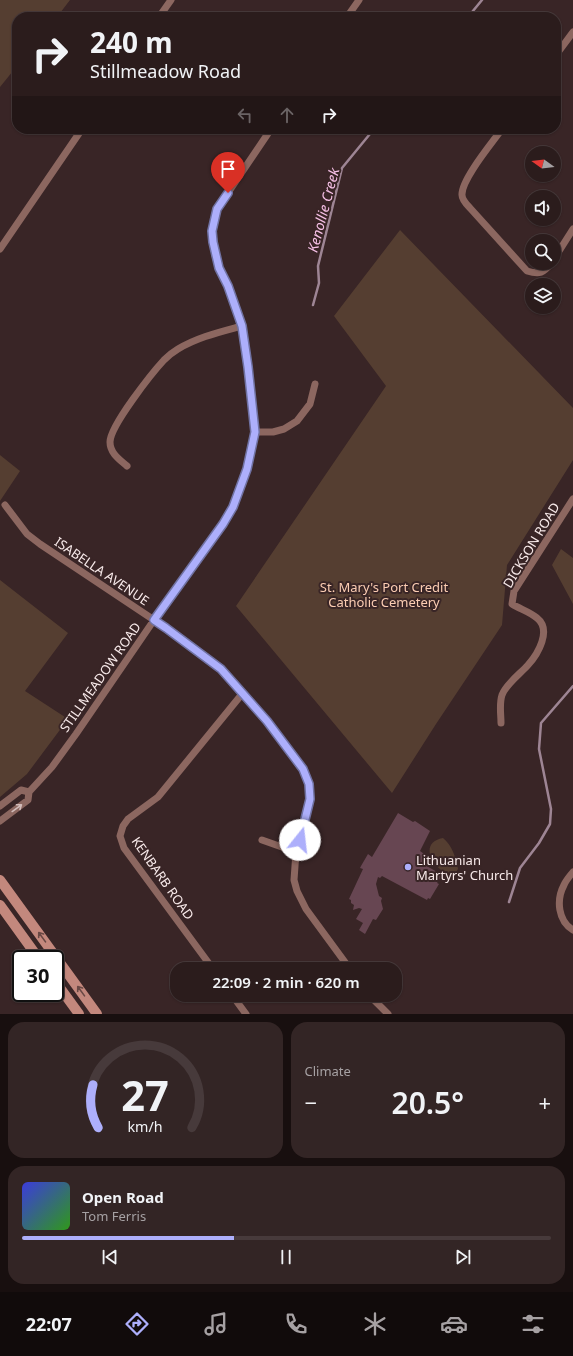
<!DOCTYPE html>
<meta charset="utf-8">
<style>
body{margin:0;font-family:"Noto Sans",sans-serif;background:#332525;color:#f1f3f6;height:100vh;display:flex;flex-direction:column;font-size:15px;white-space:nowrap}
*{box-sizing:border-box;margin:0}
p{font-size:13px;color:#a6a1a3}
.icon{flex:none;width:22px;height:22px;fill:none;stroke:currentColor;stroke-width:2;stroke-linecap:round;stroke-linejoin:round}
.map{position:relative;height:1014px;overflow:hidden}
.drawer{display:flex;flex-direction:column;gap:8px;padding:8px;background:#180f0f;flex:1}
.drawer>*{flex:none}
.banner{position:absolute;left:12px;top:12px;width:549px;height:122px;border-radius:16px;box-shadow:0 1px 3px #0004,0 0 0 1px #473a3b;background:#2b1c1c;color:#f1f3f6;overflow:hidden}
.needle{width:26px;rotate:285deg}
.fabs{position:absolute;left:525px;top:146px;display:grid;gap:8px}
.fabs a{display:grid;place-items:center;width:36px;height:36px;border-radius:50%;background:#2b1c1c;box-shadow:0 1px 3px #0004,0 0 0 1px #473a3b;font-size:20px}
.speed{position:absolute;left:12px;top:950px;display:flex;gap:8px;font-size:20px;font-weight:700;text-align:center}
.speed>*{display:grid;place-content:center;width:52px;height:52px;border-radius:50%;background:#2b1c1c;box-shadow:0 1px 3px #0004,0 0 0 1px #473a3b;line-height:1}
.speed .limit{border:2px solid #111;border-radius:6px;background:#fff;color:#111}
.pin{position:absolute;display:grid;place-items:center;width:34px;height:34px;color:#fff;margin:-41px -17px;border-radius:50% 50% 50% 0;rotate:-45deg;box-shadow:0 0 4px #0007}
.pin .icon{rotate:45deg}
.me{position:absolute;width:44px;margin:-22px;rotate:16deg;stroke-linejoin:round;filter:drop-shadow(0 0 3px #0008)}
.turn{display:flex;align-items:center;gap:14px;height:84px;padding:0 12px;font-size:18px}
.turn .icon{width:52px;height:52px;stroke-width:2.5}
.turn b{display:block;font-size:28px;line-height:34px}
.lanes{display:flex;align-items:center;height:38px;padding:0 12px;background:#0003;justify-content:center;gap:20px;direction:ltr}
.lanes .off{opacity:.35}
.big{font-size:30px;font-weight:600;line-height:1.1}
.drawer .widget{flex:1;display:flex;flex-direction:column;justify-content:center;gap:6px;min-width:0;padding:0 14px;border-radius:16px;background:#332525}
.drawer .dial{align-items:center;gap:0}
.dial svg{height:104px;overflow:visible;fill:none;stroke:#473a3b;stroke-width:7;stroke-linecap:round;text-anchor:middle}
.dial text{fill:#f1f3f6;stroke:none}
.song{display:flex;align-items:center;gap:12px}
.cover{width:48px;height:48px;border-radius:6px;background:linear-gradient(135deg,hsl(240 70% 55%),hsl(110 70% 35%))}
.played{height:4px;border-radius:2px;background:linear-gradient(90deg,#adaffb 40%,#473a3b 40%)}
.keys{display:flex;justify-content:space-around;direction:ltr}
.heat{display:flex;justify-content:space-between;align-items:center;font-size:22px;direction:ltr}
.drawer .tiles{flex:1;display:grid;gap:8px;grid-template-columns:1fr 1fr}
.widget:last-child{grid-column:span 2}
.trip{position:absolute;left:170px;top:962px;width:232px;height:40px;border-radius:16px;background:#2b1c1c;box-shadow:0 1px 3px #0004,0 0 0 1px #473a3b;font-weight:600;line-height:40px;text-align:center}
.dock{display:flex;height:64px;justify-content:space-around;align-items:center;background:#110b0b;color:#a6a1a3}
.dock .icon{width:28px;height:28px}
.dock .selected{color:#adaffb}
.dock b{font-size:18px;color:#f1f3f6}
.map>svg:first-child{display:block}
.green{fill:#553e31}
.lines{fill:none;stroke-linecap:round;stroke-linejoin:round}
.stream{stroke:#9e8594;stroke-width:2.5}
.building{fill:#674652}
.street{stroke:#8c6760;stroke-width:7}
.secondary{stroke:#c3887d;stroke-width:10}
.oneway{stroke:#d2bcba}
.oneway2{stroke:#694844}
.route-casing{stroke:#7072a3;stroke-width:10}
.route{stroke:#adaffb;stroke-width:7}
.poi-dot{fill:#adaffb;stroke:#392526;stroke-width:1.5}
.labels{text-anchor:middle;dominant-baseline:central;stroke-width:4;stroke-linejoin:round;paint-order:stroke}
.street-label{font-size:13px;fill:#f8eaea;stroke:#392526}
.park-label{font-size:13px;fill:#fccdb3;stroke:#392526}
.poi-label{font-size:13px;fill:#f8eaea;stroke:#392526;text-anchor:start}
.water-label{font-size:14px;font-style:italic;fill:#f7c1e7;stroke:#392526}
</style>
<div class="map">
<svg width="573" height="1014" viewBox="0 0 573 1014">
<rect width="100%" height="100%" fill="#392526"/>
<path class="green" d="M0,0H70L57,17H17V66L0,87Z
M400,230L573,408V460L507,565L502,625L436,724L392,793L236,606L386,386L334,316Z
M0,455L20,471L0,501Z
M561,549L573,558V604L552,565Z
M0,580L68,633L25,691L68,719L27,774L0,797Z
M443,838C452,845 456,858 458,869L454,875C435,874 416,843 443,838Z"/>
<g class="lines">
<path class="stream" d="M468,17L482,0
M313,305L319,283L318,266L342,168L374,129
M509,902L520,868L539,843L550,824L551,809L539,749L541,723L573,686"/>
</g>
<path class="building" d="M398,813L413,822L415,821L430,831L420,851L427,856L423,864L439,873L438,875L441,877L437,883L439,884L430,899L428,898L427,900L382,876L380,878L378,877L376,884L379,896L382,898L381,901L383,909L376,920L373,919L365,934L359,930L363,923L356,919L362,909L359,908L353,910L354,905L351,903V900L349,899L363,869L360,868L361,866L368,854L372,857Z"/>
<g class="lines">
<path class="street" d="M159,17L171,0
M347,17L359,0
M556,55L573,32
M502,129C492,143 461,180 462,195C462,200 467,205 470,208L527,271C540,275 543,273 552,263
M0,249L82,129
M554,259L573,229
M255,432H273L284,429L297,421L310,404L315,384
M127,466C119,459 110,453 110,442C110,426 152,373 164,360C168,356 173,352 178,349C198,337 220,332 242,326
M5,505L27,534L40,544L166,628L221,669L267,721L303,769L309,783L310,799L296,852L294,880L297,891L306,909L350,969
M501,723C501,714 499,704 502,695C506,684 520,674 528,665C538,654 552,630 537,618C530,612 520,609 512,604L514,591L573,499
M0,806L21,790L29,792
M0,821L28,800L29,792L52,767L76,734L154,620L223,524L233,507L243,483L255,432L248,367L242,326L228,286L219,268L215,256L213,231L217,209L271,129
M262,840L296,852
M573,872C570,876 566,880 564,885C556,900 558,921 573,930
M213,969L124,848L120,836L123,826L128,819L158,797L242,694
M232,995L246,1014
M369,995L388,1014"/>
<path class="secondary" d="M0,880L97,1014
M0,905L39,959
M55,981L79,1014"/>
</g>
<defs><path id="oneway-shaft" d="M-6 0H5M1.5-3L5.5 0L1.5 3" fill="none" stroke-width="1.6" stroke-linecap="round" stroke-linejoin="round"/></defs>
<use class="oneway" href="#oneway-shaft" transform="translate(17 808) rotate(-36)"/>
<g class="oneway2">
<use href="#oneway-shaft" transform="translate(42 937) rotate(-126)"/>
<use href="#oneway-shaft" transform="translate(81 991) rotate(-126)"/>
</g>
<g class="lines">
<g class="route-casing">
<path id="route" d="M228,193L217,209L212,231L213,242L219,268L228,286L242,326L248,367L255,432L247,469L233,507L223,524L154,620L166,628L221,669L267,721L303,769L309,784L310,799L300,840"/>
</g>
<use href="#route" class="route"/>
</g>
<circle class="poi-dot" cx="408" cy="867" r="4"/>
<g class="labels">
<g class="street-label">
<text transform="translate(531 545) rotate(-59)">DICKSON ROAD</text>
<text transform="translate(102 571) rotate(34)">ISABELLA AVENUE</text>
<text transform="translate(100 677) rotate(-55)">STILLMEADOW ROAD</text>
<text transform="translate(163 878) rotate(55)">KENBARB ROAD</text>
</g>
<g class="park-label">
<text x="384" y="587">St. Mary's Port Credit<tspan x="384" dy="15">Catholic Cemetery</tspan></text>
</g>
<g class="poi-label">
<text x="416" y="860">Lithuanian<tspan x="416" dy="15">Martyrs' Church</tspan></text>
</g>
<g class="water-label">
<text transform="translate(323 210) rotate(-75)">Kenollie Creek</text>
</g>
</g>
</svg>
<div class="fabs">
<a><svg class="needle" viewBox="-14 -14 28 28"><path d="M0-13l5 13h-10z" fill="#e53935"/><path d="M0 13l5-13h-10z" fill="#a6a1a3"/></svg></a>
<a><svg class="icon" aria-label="sound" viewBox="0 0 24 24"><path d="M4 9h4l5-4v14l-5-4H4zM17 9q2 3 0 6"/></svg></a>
<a><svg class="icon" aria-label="search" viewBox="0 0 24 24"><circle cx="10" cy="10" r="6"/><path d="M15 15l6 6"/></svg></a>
<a><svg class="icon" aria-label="layers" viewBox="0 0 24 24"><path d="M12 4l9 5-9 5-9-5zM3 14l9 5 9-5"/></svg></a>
</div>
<div class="speed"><div class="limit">30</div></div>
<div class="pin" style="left:228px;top:193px;background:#d93025"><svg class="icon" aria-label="arrive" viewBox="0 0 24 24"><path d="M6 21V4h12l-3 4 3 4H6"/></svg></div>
<svg class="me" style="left:300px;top:840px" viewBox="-20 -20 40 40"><circle r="19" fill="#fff"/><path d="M0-13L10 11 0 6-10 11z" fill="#adaffb"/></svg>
<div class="trip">22:09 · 2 min · 620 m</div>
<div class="banner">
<div class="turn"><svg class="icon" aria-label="right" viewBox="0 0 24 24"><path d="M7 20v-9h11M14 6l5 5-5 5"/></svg><div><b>240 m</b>Stillmeadow Road</div></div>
<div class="lanes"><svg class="icon off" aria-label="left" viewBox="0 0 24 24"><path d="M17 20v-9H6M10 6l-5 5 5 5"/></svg><svg class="icon off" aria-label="ahead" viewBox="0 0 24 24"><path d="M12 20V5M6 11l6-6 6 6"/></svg><svg class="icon" aria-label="right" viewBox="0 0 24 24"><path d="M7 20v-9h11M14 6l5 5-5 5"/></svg></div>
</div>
</div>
<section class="drawer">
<div class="tiles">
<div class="widget dial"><svg viewBox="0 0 100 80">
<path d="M14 69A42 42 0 1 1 86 69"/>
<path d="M14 69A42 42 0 0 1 10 36" stroke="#adaffb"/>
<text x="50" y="56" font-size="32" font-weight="700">27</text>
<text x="50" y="72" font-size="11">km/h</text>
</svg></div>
<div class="widget"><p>Climate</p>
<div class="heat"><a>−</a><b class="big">20.5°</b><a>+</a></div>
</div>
<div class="widget">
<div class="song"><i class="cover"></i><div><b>Open Road</b><p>Tom Ferris</p></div></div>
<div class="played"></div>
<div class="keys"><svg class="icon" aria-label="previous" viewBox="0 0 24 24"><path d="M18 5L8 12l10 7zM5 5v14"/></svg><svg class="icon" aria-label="pause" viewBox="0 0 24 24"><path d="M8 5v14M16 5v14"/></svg><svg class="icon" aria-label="next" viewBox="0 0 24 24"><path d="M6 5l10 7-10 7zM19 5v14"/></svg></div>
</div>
</div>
</section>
<nav class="dock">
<b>22:07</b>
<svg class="icon selected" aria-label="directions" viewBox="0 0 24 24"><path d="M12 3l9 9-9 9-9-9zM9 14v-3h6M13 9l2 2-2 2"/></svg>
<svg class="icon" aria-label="music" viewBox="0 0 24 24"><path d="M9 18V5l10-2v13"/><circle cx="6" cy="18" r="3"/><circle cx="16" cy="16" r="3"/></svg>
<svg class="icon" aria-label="phone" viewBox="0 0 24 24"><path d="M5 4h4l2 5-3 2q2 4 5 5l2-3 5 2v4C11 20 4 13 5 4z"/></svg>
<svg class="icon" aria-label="climate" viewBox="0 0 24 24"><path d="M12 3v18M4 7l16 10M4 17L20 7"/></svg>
<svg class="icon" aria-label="car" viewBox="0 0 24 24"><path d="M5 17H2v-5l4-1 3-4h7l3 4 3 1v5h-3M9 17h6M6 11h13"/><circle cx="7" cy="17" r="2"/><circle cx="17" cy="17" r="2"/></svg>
<svg class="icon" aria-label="filters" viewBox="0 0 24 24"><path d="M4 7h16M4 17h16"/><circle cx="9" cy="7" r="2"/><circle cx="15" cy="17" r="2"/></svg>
</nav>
